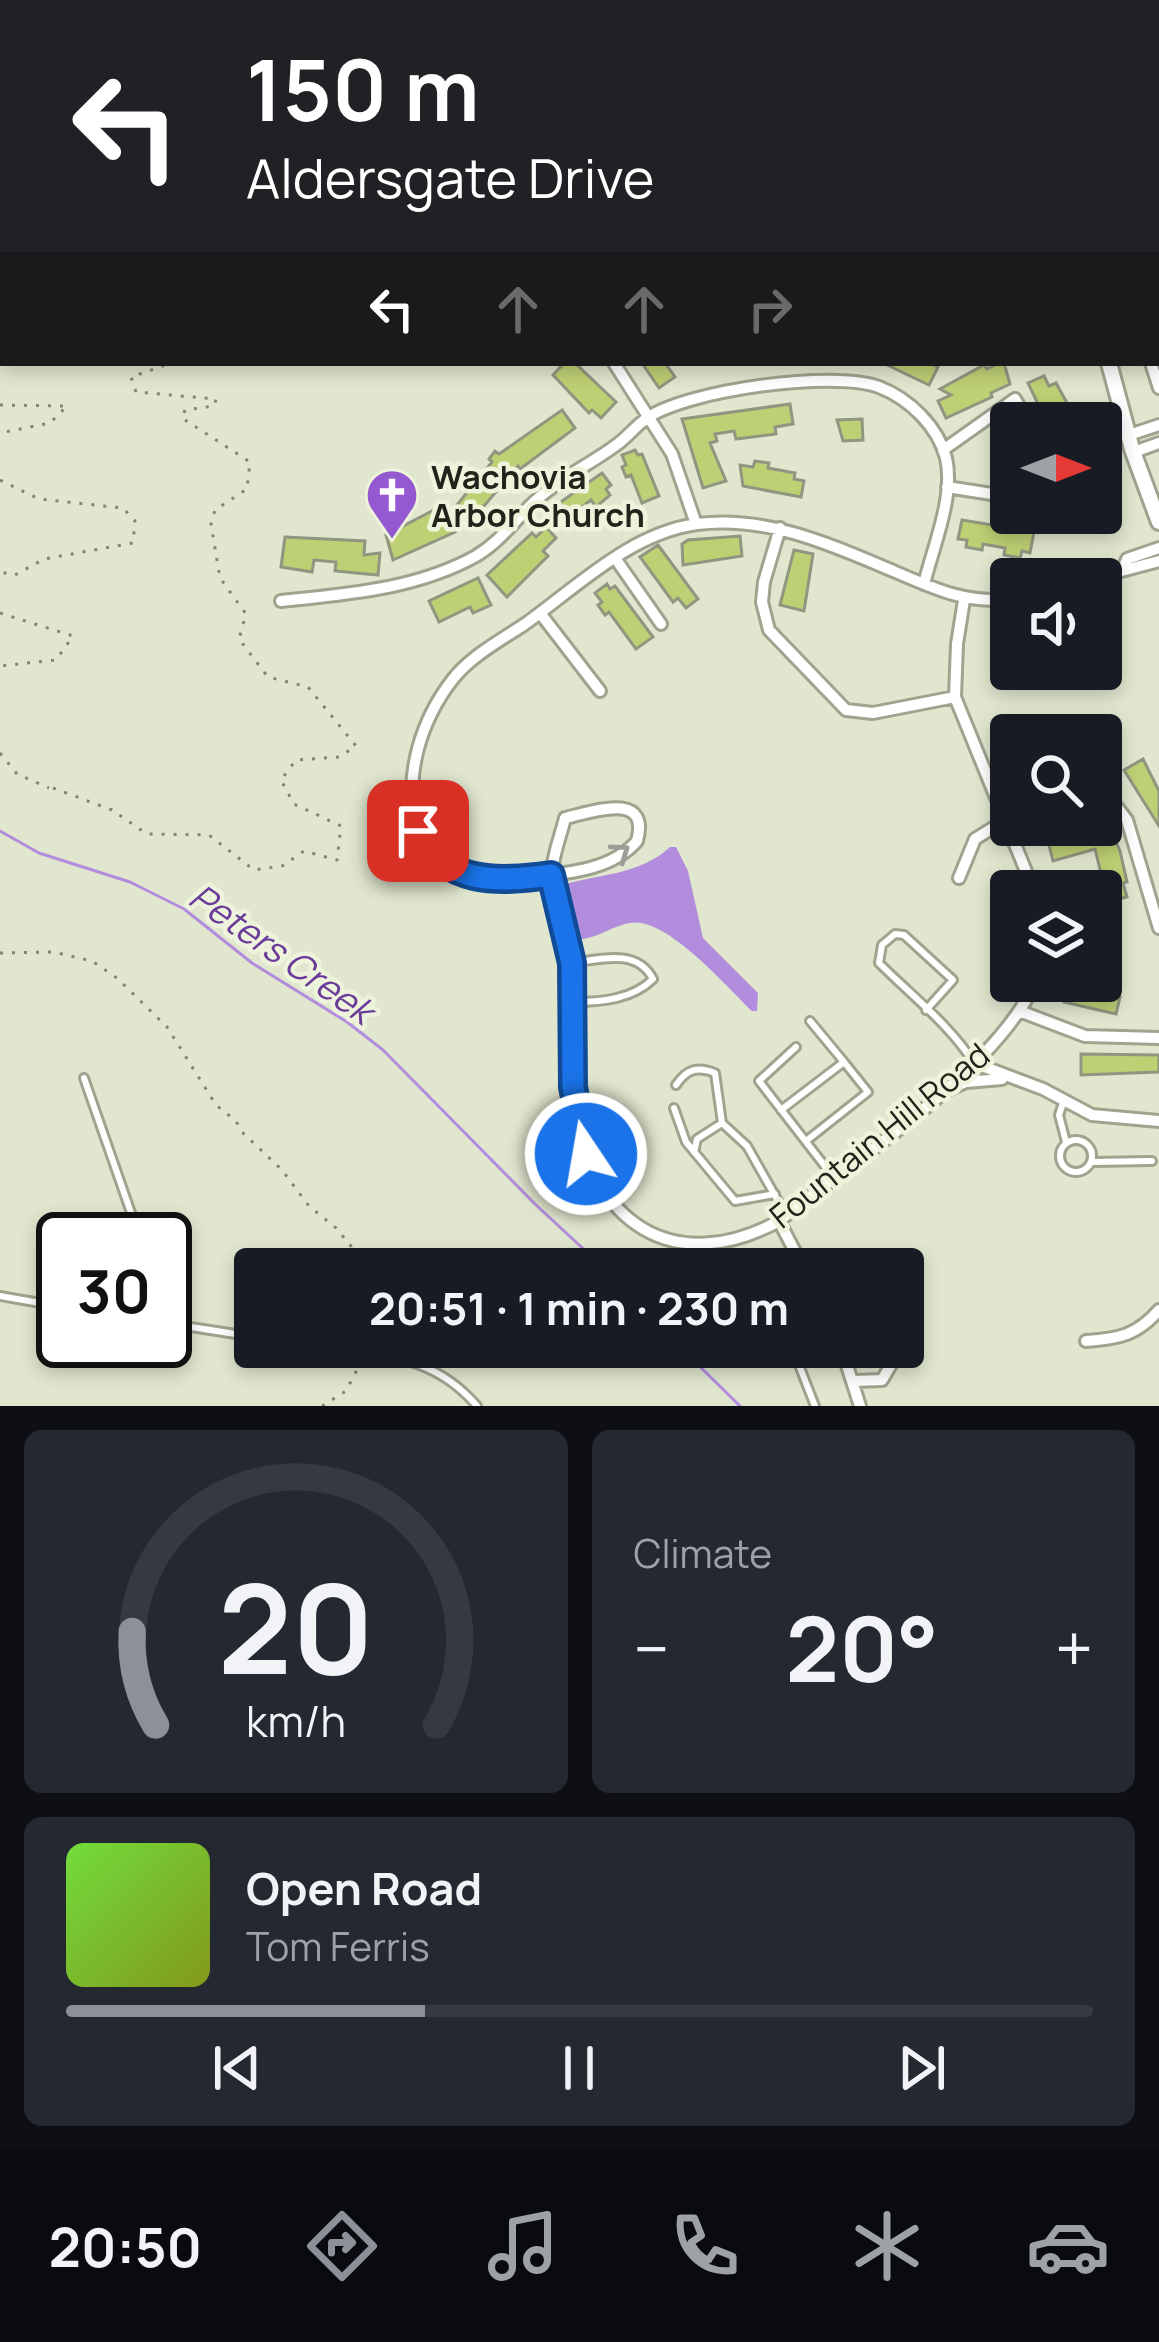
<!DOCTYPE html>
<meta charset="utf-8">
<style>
body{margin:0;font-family:Manrope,sans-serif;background:#242831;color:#f1f3f6;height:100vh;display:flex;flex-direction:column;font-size:45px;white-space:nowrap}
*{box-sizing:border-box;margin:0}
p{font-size:39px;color:#9ea1a6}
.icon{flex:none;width:66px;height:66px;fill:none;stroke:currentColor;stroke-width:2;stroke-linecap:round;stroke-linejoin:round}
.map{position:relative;height:1406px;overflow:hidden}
.sheet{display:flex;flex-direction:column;gap:24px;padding:24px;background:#0d0f14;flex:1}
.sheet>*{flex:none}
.top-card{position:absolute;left:0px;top:0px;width:1161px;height:366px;box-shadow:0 6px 18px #0003;background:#202124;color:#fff;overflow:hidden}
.needle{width:78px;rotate:90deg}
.fabs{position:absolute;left:990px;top:402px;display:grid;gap:24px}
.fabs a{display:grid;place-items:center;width:132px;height:132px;border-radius:12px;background:#171b24;box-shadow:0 6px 18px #0003;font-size:60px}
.speed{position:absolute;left:36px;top:1212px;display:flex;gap:24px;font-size:60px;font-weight:700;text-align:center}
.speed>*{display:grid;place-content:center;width:156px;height:156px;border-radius:50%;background:#171b24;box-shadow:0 6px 18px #0003;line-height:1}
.speed .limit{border:6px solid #111;border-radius:18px;background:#fff;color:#111}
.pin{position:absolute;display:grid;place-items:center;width:102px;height:102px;color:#fff;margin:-51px;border-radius:24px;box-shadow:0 6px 18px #0006}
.me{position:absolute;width:132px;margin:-66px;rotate:348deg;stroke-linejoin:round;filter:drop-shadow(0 0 9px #0008)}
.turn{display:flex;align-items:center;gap:42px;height:252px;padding:0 48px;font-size:54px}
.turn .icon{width:156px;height:156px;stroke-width:2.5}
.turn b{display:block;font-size:84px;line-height:102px}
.lanes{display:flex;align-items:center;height:114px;padding:0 48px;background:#0003;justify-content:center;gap:60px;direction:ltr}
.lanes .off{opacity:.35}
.big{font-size:90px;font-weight:700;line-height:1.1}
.sheet .widget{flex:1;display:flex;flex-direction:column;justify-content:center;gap:18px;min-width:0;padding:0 42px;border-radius:18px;background:#242831}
.sheet .dial{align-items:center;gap:0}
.dial svg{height:312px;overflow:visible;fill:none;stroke:#363941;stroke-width:7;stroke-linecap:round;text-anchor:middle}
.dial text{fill:#f1f3f6;stroke:none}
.song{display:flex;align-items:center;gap:36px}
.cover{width:144px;height:144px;border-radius:18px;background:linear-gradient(135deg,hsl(100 70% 55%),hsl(70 70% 35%))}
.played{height:12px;border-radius:6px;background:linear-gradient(90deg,#8c9099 35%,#363941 35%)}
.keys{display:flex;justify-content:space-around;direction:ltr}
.heat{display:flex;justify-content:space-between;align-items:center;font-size:66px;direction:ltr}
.sheet .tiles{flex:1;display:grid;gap:24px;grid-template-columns:1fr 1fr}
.widget:last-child{grid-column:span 2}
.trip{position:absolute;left:234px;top:1248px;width:690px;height:120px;border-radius:12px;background:#171b24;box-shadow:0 6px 18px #0003;font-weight:700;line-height:120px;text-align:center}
.tabs{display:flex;height:192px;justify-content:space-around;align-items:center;background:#090b0e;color:#9ea1a6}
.tabs .icon{width:84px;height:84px}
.tabs .current{color:#8c9099}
.tabs b{font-size:54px;color:#f1f3f6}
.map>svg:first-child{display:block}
.water{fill:#b28ddd}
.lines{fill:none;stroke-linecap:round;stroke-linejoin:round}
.stream{stroke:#b28ddd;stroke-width:3}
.building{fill:#bed074;stroke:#919681;stroke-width:3}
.service-casing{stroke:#9ea48e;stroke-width:12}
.minor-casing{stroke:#9ea48e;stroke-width:16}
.tertiary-casing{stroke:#9ea48e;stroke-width:20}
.path{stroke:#818574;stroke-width:3;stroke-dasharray:3 9;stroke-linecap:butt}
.service{stroke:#fff;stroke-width:6}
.minor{stroke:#fff;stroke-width:10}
.tertiary{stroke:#fff;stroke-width:14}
.oneway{stroke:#9c9c98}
.route-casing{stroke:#114b97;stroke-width:30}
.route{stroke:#1a73e8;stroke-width:21}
.labels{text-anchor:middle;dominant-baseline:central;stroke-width:9;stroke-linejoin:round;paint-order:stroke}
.poi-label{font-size:33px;font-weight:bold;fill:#22241b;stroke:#eef4dc;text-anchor:start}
.street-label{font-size:33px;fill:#22241b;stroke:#eef4dc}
.water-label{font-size:36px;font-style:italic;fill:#6b3b99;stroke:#eef4dc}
</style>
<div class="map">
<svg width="1159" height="1406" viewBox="0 0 1159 1406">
<rect width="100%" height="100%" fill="#e1e7cf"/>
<path class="water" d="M670,847H676L688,871L703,938L758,993L757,1011H752C728,988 665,915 630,923C609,927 600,938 576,940L566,884C604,873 639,875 670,847Z"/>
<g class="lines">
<path class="stream" d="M0,831L39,853L130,882L184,909L252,963L347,1022L383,1050L535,1204L605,1269
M680,1347L740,1406"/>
</g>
<path class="building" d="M564,363H575L616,402L601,418L592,410L589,413L553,375Z
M642,363H665L675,377L659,388Z
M883,363H929L938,367L929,385Z
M999,363H1004L1010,384L991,393L992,397L946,418L938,401L951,395L940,389L984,365L987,369Z
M1044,376L1049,386L1056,383L1078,423H1047L1028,383Z
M790,404L793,424L775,427L776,434L736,439L734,431L715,434L717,441L710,443L726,481L703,488L682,419Z
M562,410L575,428L520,469L518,466L472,520L456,506L492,462L489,459L495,451L499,454Z
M862,419L863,440L843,441L837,420Z
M635,450L638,455L642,454L659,496L642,503L631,475L626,477L622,467L626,465L622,455Z
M755,461L769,463L768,468L795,473L794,479L804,481L801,497L743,486L740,465L753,467Z
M602,473L611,485L606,489L610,495L596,507L591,500L559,525L548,511Z
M432,511L436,518L446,513L455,532L393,560L386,535Z
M962,520L1034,532L1030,553L1022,551L1020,558L1004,555L1005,548L983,544L982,550L966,547L967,540L958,539Z
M546,527L556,538L543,551L548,556L507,597L487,575L532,533L536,537Z
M740,536L742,556L683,565L682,544L688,540Z
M285,537L365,541L364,555L380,553L378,575L335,571L336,562L314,560L312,572L281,567Z
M658,545L698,599L686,608L678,598L673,602L640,557Z
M794,550L813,554L804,611L780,605Z
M478,578L491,605L473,613L470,607L439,622L429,601Z
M607,584L610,589L615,586L653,637L636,649L609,612L605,615L598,605L602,602L595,593Z
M1143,759L1159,791V826L1124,770Z
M1101,808L1120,851L1127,882L1123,883L1127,897L1108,902L1095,849L1053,861L1044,825H1101Z
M1063,982L1092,990L1093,986L1101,988L1102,984L1113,987L1111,994L1120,997L1116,1014L1064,1002L1065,997L1059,995Z
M1081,1054L1159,1055V1072L1081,1075Z"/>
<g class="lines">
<g class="service-casing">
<path id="service" d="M572,963C601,959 637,948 653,979C633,999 602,1002 575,1002
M926,1010L953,980L904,935L895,934L882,945L879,963C911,995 950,1025 974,1063
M810,1021L844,1062
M796,1047L759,1081L834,1178
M84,1078L137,1230L135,1239
M676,1085C687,1069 697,1066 715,1073L722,1123L747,1146L786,1215
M1064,1100L1059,1115L1066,1142
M674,1108L686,1142L735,1201L775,1194
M781,1110L844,1062L868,1092L806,1141
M1060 1156a16 16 0 1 1 32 0a16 16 0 1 1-32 0Z
M694,1152L697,1139L722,1123
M1092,1162L1152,1161
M0,1296L63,1307
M165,1323L255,1337
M321,1347C385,1357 432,1354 477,1406
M792,1347L815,1406"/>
</g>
<g class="minor-casing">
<path id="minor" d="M806,3V0
M1158,25L1159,24
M0,271H3
M614,363L672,454L696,524
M1151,363L1159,388
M1129,435L1159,425
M943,450L1015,399L1029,423
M1134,452L1159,443
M947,487L1011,497
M780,528L764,582L762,602L769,630L846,710L873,713L955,697
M615,558L661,624
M1124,567L1127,559L1159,548
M1091,579L1159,561
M1011,599C968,604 937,590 898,573C834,546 768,515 697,524C631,533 578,586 525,624C501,640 471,656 453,679C388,762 393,895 528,878C565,873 611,871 637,841C651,790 591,812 565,818C561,835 553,854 552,872C549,904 571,939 573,971C576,1017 568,1064 575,1109C591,1223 674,1278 779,1221C856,1158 996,1071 1036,981
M964,600L957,644L955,697L1034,891
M281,601C348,594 417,589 476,556C498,543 512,524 530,506C557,479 590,465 619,443C629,435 637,425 647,418C688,390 833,370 879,387C910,399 938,427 946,458C955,496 933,547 924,584
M540,613L600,691
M1101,797L1117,807L1127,820L1159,928
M959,878L975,839L1004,821
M1022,1012L1085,1036L1159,1038
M974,1063L1043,1089L1092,1115L1159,1121
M950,1089L966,1082L1002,1079
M779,1221L804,1269
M1086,1341C1119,1339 1137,1335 1159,1310
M841,1347L860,1406
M854,1381L882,1380L892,1363L890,1347"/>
</g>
<g class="tertiary-casing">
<path id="tertiary" d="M1062,0L1063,3
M1109,363L1132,449L1159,522"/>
</g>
<path class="path" d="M0,355H3
M0,405L67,406L50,423L0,433
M0,480L39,499L123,508L135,521L133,543L44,559L15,575L0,572
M0,613L73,636L56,660L0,666
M0,753L17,774L49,788
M53,788L112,810L147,834L209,835L254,870L282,866L304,851L337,860L341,826L294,804L281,780L296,760L339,757L356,746L308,687L268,677L239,639L246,614L220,578L211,524L215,510L247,489L250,462L182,418L185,410L214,406L216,399L136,392L131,377L171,363
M0,953L53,952L92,961L117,978L167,1027L216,1105L236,1121L242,1132L282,1170L309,1206L336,1228L370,1269
M322,1406L346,1391L362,1360"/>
<use href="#service" class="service"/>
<use href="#minor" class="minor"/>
<use href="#tertiary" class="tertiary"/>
</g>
<defs><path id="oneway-chevron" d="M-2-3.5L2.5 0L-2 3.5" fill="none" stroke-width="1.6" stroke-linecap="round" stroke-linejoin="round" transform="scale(3)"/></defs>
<use class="oneway" href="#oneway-chevron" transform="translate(621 852) rotate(-35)"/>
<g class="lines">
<g class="route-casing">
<path id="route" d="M418,831C446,886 498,882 551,875L572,963L573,1087L586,1154"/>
</g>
<use href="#route" class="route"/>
</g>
<defs>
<g id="church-pin" transform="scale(2.7)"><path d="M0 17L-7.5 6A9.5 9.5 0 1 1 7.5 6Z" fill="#9459d0" stroke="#eef4dc"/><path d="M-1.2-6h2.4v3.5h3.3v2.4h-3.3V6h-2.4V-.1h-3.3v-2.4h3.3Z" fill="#fff"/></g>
</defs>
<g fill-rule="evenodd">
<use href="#church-pin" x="392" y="495"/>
</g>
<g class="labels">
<g class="poi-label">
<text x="431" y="476">Wachovia<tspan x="431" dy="38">Arbor Church</tspan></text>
</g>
<g class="street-label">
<text transform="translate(879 1135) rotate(-39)">Fountain Hill Road</text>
</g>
<g class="water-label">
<text transform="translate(282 953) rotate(35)">Peters Creek</text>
</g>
</g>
</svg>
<div class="fabs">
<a><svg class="needle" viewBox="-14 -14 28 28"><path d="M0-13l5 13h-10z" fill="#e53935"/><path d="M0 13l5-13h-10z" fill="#9ea1a6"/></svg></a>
<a><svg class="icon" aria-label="sound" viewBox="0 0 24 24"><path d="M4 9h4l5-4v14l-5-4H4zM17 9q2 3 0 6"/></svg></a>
<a><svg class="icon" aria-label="search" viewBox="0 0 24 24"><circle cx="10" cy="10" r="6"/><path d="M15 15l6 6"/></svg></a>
<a><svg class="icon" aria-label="layers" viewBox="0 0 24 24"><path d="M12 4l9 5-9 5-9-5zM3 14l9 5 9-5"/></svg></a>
</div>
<div class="speed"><div class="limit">30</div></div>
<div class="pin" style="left:418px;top:831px;background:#d93025"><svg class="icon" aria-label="arrive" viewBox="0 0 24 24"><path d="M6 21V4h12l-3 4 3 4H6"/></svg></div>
<svg class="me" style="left:586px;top:1154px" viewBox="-20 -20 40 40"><circle r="17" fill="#1a73e8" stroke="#fff" stroke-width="3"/><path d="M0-11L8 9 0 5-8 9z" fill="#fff"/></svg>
<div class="trip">20:51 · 1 min · 230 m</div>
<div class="top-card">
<div class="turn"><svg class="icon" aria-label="left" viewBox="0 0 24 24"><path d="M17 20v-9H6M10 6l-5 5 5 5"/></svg><div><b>150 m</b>Aldersgate Drive</div></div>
<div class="lanes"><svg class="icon" aria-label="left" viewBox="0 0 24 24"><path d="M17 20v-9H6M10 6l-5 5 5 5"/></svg><svg class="icon off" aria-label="ahead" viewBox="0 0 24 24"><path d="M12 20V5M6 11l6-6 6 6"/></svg><svg class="icon off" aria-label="ahead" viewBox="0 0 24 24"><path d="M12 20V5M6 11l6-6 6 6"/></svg><svg class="icon off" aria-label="right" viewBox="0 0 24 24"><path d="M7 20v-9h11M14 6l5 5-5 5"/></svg></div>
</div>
</div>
<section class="sheet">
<div class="tiles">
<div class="widget dial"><svg viewBox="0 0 100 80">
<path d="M14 69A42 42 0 1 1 86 69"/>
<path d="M14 69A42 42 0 0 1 8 45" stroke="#8c9099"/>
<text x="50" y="56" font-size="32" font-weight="700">20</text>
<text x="50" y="72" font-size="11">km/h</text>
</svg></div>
<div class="widget"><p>Climate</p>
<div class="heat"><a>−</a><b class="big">20°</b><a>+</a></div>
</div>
<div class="widget">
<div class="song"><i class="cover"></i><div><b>Open Road</b><p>Tom Ferris</p></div></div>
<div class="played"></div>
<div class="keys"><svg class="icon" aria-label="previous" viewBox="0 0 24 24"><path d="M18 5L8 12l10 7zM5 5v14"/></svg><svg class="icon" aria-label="pause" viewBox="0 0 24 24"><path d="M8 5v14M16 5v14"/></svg><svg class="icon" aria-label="next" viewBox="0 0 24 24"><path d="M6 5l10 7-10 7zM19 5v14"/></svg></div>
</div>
</div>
</section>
<nav class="tabs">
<b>20:50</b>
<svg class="icon current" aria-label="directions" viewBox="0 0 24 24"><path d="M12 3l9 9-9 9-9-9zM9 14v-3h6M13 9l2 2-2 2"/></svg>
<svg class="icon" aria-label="music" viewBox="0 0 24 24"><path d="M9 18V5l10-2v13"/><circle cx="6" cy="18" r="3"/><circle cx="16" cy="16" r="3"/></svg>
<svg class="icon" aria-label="phone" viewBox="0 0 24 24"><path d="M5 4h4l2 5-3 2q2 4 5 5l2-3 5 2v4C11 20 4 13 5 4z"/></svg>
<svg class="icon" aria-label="climate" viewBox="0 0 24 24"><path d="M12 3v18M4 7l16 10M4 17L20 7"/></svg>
<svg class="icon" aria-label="car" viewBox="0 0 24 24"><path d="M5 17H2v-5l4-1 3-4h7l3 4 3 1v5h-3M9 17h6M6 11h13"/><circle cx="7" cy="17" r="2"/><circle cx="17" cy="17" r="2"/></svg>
</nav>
